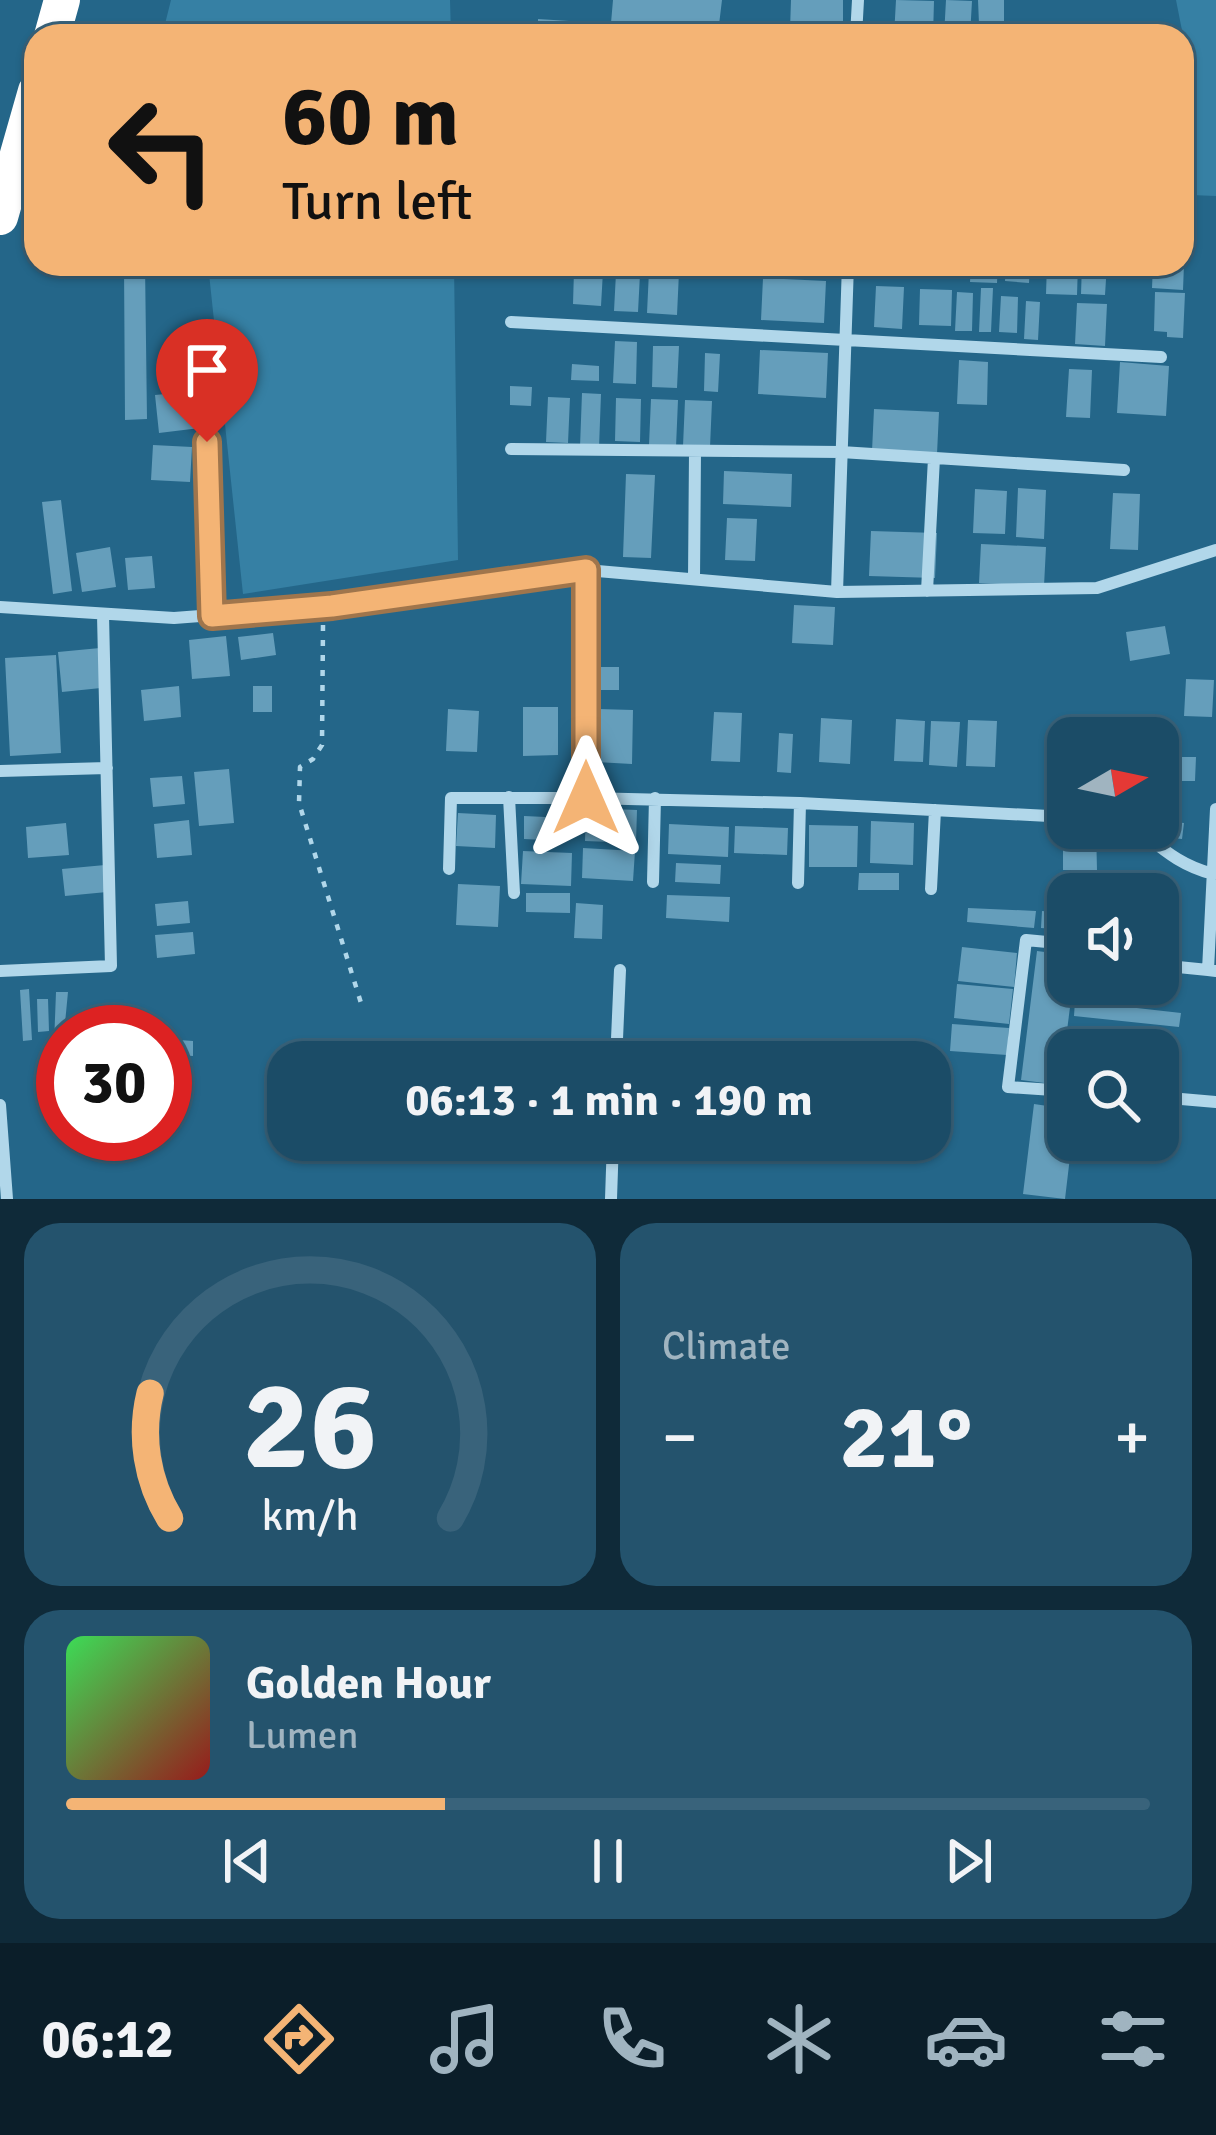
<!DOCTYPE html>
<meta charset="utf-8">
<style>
body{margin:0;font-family:Signika,sans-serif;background:#24536d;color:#f1f3f6;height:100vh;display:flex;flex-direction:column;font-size:45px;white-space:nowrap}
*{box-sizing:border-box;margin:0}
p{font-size:39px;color:#a0b4c0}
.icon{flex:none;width:66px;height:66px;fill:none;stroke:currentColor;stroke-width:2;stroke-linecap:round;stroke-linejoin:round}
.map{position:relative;height:1199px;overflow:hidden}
.drawer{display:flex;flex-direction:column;gap:24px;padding:24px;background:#0f2a39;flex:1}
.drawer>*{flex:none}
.banner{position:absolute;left:24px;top:24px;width:1170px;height:252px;border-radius:36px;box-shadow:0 3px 9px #0004,0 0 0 3px #39637b;background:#f4b475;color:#111;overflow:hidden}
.needle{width:78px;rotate:81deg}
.tools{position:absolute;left:1047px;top:717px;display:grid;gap:24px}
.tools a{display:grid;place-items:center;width:132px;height:132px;border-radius:24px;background:#1b4c67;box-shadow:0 3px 9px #0004,0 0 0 3px #39637b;font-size:60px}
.speed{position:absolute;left:36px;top:1005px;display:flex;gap:24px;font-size:60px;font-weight:700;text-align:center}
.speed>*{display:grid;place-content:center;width:156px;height:156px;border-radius:50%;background:#1b4c67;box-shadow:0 3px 9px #0004,0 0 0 3px #39637b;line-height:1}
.speed .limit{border:18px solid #d22;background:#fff;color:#111}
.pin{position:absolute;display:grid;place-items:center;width:102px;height:102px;color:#fff;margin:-123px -51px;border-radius:50% 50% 50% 0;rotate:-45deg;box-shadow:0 0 12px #0007}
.pin .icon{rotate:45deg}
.me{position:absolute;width:132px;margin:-66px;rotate:0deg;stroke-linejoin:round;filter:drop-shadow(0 0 9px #0008)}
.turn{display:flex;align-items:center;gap:42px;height:252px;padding:0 60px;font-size:54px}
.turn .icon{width:156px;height:156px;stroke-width:2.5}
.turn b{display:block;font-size:84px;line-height:102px}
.big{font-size:90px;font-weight:700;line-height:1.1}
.drawer .card{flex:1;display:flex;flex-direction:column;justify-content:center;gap:18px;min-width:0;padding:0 42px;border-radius:36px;background:#24536d}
.drawer .dial{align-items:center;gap:0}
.dial svg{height:312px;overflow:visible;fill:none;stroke:#39637b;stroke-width:7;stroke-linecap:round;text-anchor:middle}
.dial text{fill:#f1f3f6;stroke:none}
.song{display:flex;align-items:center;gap:36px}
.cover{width:144px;height:144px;border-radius:18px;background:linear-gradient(135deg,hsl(130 70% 55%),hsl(0 70% 35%))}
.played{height:12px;border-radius:6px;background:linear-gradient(90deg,#f4b475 35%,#39637b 35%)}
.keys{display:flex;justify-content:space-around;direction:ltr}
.heat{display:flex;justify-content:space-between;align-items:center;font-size:66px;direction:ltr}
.drawer .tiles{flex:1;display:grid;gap:24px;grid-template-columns:1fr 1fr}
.card:last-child{grid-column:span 2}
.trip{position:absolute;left:267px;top:1041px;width:684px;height:120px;border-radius:36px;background:#1b4c67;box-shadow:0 3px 9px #0004,0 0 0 3px #39637b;font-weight:700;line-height:120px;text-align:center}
.tab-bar{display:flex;height:192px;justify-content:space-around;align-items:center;background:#0b1e29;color:#a0b4c0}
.tab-bar .icon{width:84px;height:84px}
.tab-bar .on{color:#f4b475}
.tab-bar b{font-size:54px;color:#f1f3f6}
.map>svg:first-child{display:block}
.green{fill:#3680a4}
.building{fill:#659ebb}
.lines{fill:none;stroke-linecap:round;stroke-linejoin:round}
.path{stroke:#b1d7ea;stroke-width:4.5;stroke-dasharray:6 9;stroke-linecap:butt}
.street{stroke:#b1d7ea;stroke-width:12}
.highway{stroke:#fff;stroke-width:36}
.route-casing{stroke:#9f754c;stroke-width:30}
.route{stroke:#f4b475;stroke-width:21}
</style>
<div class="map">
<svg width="1216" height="1199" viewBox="0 0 1216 1199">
<rect width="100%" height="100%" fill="#246689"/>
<path class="green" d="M171,0H450L451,36H162Z
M1176,0H1216V196L1191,195L1193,86Z
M208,264H454L458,560L243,594Z"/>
<path class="building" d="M613,0H722L718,33L611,23Z
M791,0H843V31L790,30Z
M896,0L934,1L933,36H894Z
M946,0L972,1L970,36H944Z
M978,0H1004V23L979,24Z
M538,19L569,21L568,36H538Z
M589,28L647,31L646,36H589Z
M124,264H145L147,419L125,420Z
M875,264H917V274L875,272Z
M971,264H998L997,283L970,282Z
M1006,264H1030L1029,283L1005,281Z
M1047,264H1078L1077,295L1046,294Z
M1082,264H1107L1105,295L1081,294Z
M1153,264H1184L1183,290L1152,288Z
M574,270L603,271L601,306L573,304Z
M649,271L679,272L677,315L647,313Z
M616,273L640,274L638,312L614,311Z
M763,278L826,281L824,323L761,320Z
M876,286L904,287L902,329L874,327Z
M981,288H993L991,332H979Z
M920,289L952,290L951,326L919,325Z
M957,292L973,293L972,331H955Z
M1155,292L1185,293L1183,338L1167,337V332L1154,331Z
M1001,296L1018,297L1017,333L999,332Z
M1026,301L1040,302L1038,340L1024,339Z
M1077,303L1107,304L1105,346L1075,344Z
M615,341L637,342L636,384L613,383Z
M653,346H679L677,388L652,387Z
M760,350L828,353L826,398L758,394Z
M705,353L720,354L718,392L704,391Z
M959,360L988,362L987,405L957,404Z
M1120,362L1169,366L1166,416L1117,413Z
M572,364L599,366V381L571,380Z
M1069,369L1092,370L1090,418L1066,417Z
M510,386L532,387L531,406L510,405Z
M196,391L200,428L159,433L155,395Z
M582,393L601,394L599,448L580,447Z
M548,397L570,398L568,443L546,442Z
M616,398L641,399L640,442L615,441Z
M651,399L678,400L676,447L649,445Z
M685,400L712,401L710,447L683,446Z
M874,409L939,412L937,454L872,451Z
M153,445L192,447L190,482L151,480Z
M724,471L792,474L791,507L723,504Z
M626,474L655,475L651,558L623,557Z
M1018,488L1046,490L1044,539L1016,537Z
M975,489L1007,491L1005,534L973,533Z
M1113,493L1140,494L1138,550L1110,549Z
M61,500L72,591L53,594L42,502Z
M727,518L757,519L755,561L725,560Z
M871,531L937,533L935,578L869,576Z
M981,544L1046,547L1044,586L979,583Z
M110,547L116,587L82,592L76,553Z
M152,556L155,588L128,590L125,558Z
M794,605L835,607L833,645L792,643Z
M1165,626L1170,654L1130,661L1126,632Z
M273,633L276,655L241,660L238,637Z
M226,636L230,676L192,679L189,640Z
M100,648L101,688L62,692L58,652Z
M56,655L61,753L10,756L5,658Z
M601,667H619V690H601Z
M1186,679L1214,680L1212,717L1184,716Z
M179,686L181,717L144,721L141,690Z
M253,686H272V712H253Z
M523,707H558V755L523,756Z
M448,709L479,711L477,752L446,751Z
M598,709L633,710L632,764L596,762Z
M714,712L742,713L740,762L711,761Z
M821,718L852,720L850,764L819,762Z
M896,719L925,721L923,762L894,761Z
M968,720L997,721L995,767L966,766Z
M931,721L960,722L957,767L929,765Z
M779,733L793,734L791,773L777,772Z
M1158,757H1196L1195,781H1158Z
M229,769L234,823L199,826L194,772Z
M182,776L185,804L153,807L150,778Z
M586,808L637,810L636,843L585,841Z
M458,813L496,815L495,848L456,846Z
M524,816L567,818L566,841L524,839Z
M189,820L192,855L157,858L154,824Z
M871,821L914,823L913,865L870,863Z
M1164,821L1184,823L1182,839L1163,837Z
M66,823L69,855L28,858L26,827Z
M669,824L729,827L728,857L668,854Z
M809,825L858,826L857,867H809Z
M1063,825H1068V828H1096L1097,870H1063Z
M735,826L788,828L787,855L734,853Z
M583,848L635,851L633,881L582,878Z
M523,851L572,853L571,886L521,884Z
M676,863L721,865L720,884L675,882Z
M105,865L107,892L65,896L62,869Z
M859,873H899V890H858Z
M1057,875L1127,877L1124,894H1068V908H1056Z
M458,884L500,886L498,927L456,925Z
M526,893H570V913L526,912Z
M667,895L730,897L729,922L666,918Z
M188,901L190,923L157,926L155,904Z
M576,903L603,905L602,939L574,938Z
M968,908L1036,911L1034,928L967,922Z
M1042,911L1068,913V930L1041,928Z
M193,932L195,954L157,958L155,935Z
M962,947L1017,953L1014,987L958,981Z
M1037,951L1068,955V984H1073L1060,1085L1021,1080Z
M957,984L1013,989L1009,1024L954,1018Z
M1077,984H1111L1110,994L1077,991Z
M29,989L32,1040L23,1041L20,990Z
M56,992H68L63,1044H54Z
M37,999H48L49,1031L38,1032Z
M1075,1001L1181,1013L1179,1027L1074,1016Z
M952,1024L1009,1028L1007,1055L950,1051Z
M165,1039L193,1041V1056L165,1054Z
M1034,1104L1068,1109V1140H1072L1065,1199L1023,1194Z"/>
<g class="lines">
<path class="path" d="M323,625L322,745L313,759L300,767L299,803L361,1003"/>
<path class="street" d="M856,36L858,0
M511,322L1161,357
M205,355L212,615
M511,449L841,452L1124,470
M586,570V798L800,803L1068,817
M694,579L695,452
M927,591L934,458
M837,592L848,264
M0,607L174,618L332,606L586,570L837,592L1097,588L1216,550
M0,771L107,768
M509,797L514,893
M1216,809L1208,970L1216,971
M1136,828C1163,849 1179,865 1213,874
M449,869L451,798H586
M653,882L655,798
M798,883L800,803
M931,889L935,810
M1068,944L1026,940L1008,1087L1068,1091
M1158,965L1208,970
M0,971L111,966L103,615
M616,1062L620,970
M1158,1097L1216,1102
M0,1105L7,1199
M611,1199L613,1140"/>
<path class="highway" d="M52,36L62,0
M0,217L36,91"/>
</g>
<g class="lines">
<g class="route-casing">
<path id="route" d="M207,442L212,616L332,606L586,570V798"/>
</g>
<use href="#route" class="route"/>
</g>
</svg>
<div class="tools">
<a><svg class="needle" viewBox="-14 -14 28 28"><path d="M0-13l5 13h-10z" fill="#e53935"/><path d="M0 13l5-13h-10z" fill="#a0b4c0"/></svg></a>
<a><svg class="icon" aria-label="sound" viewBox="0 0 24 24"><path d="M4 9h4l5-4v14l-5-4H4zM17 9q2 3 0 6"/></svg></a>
<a><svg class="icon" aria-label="search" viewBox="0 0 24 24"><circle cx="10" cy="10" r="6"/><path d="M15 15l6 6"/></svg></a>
</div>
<div class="speed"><div class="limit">30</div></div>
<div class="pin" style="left:207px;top:442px;background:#d93025"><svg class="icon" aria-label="arrive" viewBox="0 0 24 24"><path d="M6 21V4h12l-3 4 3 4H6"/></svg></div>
<svg class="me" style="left:586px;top:798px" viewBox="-20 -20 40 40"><path d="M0-17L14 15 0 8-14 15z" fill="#f4b475" stroke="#fff" stroke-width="4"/></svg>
<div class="trip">06:13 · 1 min · 190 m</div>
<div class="banner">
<div class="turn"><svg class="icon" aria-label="left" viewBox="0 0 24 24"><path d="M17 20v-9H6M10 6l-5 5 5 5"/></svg><div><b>60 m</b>Turn left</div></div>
</div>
</div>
<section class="drawer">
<div class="tiles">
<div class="card dial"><svg viewBox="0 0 100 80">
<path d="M14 69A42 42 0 1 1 86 69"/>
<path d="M14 69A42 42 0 0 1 9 37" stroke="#f4b475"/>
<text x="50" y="56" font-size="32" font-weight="700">26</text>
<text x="50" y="72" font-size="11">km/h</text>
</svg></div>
<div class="card"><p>Climate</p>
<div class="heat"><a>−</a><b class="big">21°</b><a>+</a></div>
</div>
<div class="card">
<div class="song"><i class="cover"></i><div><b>Golden Hour</b><p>Lumen</p></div></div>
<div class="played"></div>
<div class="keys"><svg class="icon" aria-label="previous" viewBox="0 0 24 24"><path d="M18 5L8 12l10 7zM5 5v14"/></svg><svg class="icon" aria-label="pause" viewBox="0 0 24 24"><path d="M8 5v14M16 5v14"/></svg><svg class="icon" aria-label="next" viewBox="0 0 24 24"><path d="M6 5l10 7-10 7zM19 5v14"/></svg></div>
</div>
</div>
</section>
<nav class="tab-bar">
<b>06:12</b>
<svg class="icon on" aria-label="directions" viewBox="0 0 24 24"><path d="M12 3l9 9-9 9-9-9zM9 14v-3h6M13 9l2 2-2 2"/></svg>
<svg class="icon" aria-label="music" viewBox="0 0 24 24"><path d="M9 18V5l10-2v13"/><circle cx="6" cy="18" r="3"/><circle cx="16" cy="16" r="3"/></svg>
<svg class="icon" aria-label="phone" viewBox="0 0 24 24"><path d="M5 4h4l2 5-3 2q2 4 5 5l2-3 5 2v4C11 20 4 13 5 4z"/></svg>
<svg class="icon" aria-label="climate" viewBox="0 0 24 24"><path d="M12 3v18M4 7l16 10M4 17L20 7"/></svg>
<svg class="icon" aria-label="car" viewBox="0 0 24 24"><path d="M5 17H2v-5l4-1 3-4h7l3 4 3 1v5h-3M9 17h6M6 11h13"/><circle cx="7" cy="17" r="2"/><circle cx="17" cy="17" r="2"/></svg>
<svg class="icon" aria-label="filters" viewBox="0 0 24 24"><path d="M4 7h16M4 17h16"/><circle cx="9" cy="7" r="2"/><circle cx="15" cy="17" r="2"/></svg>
</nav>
